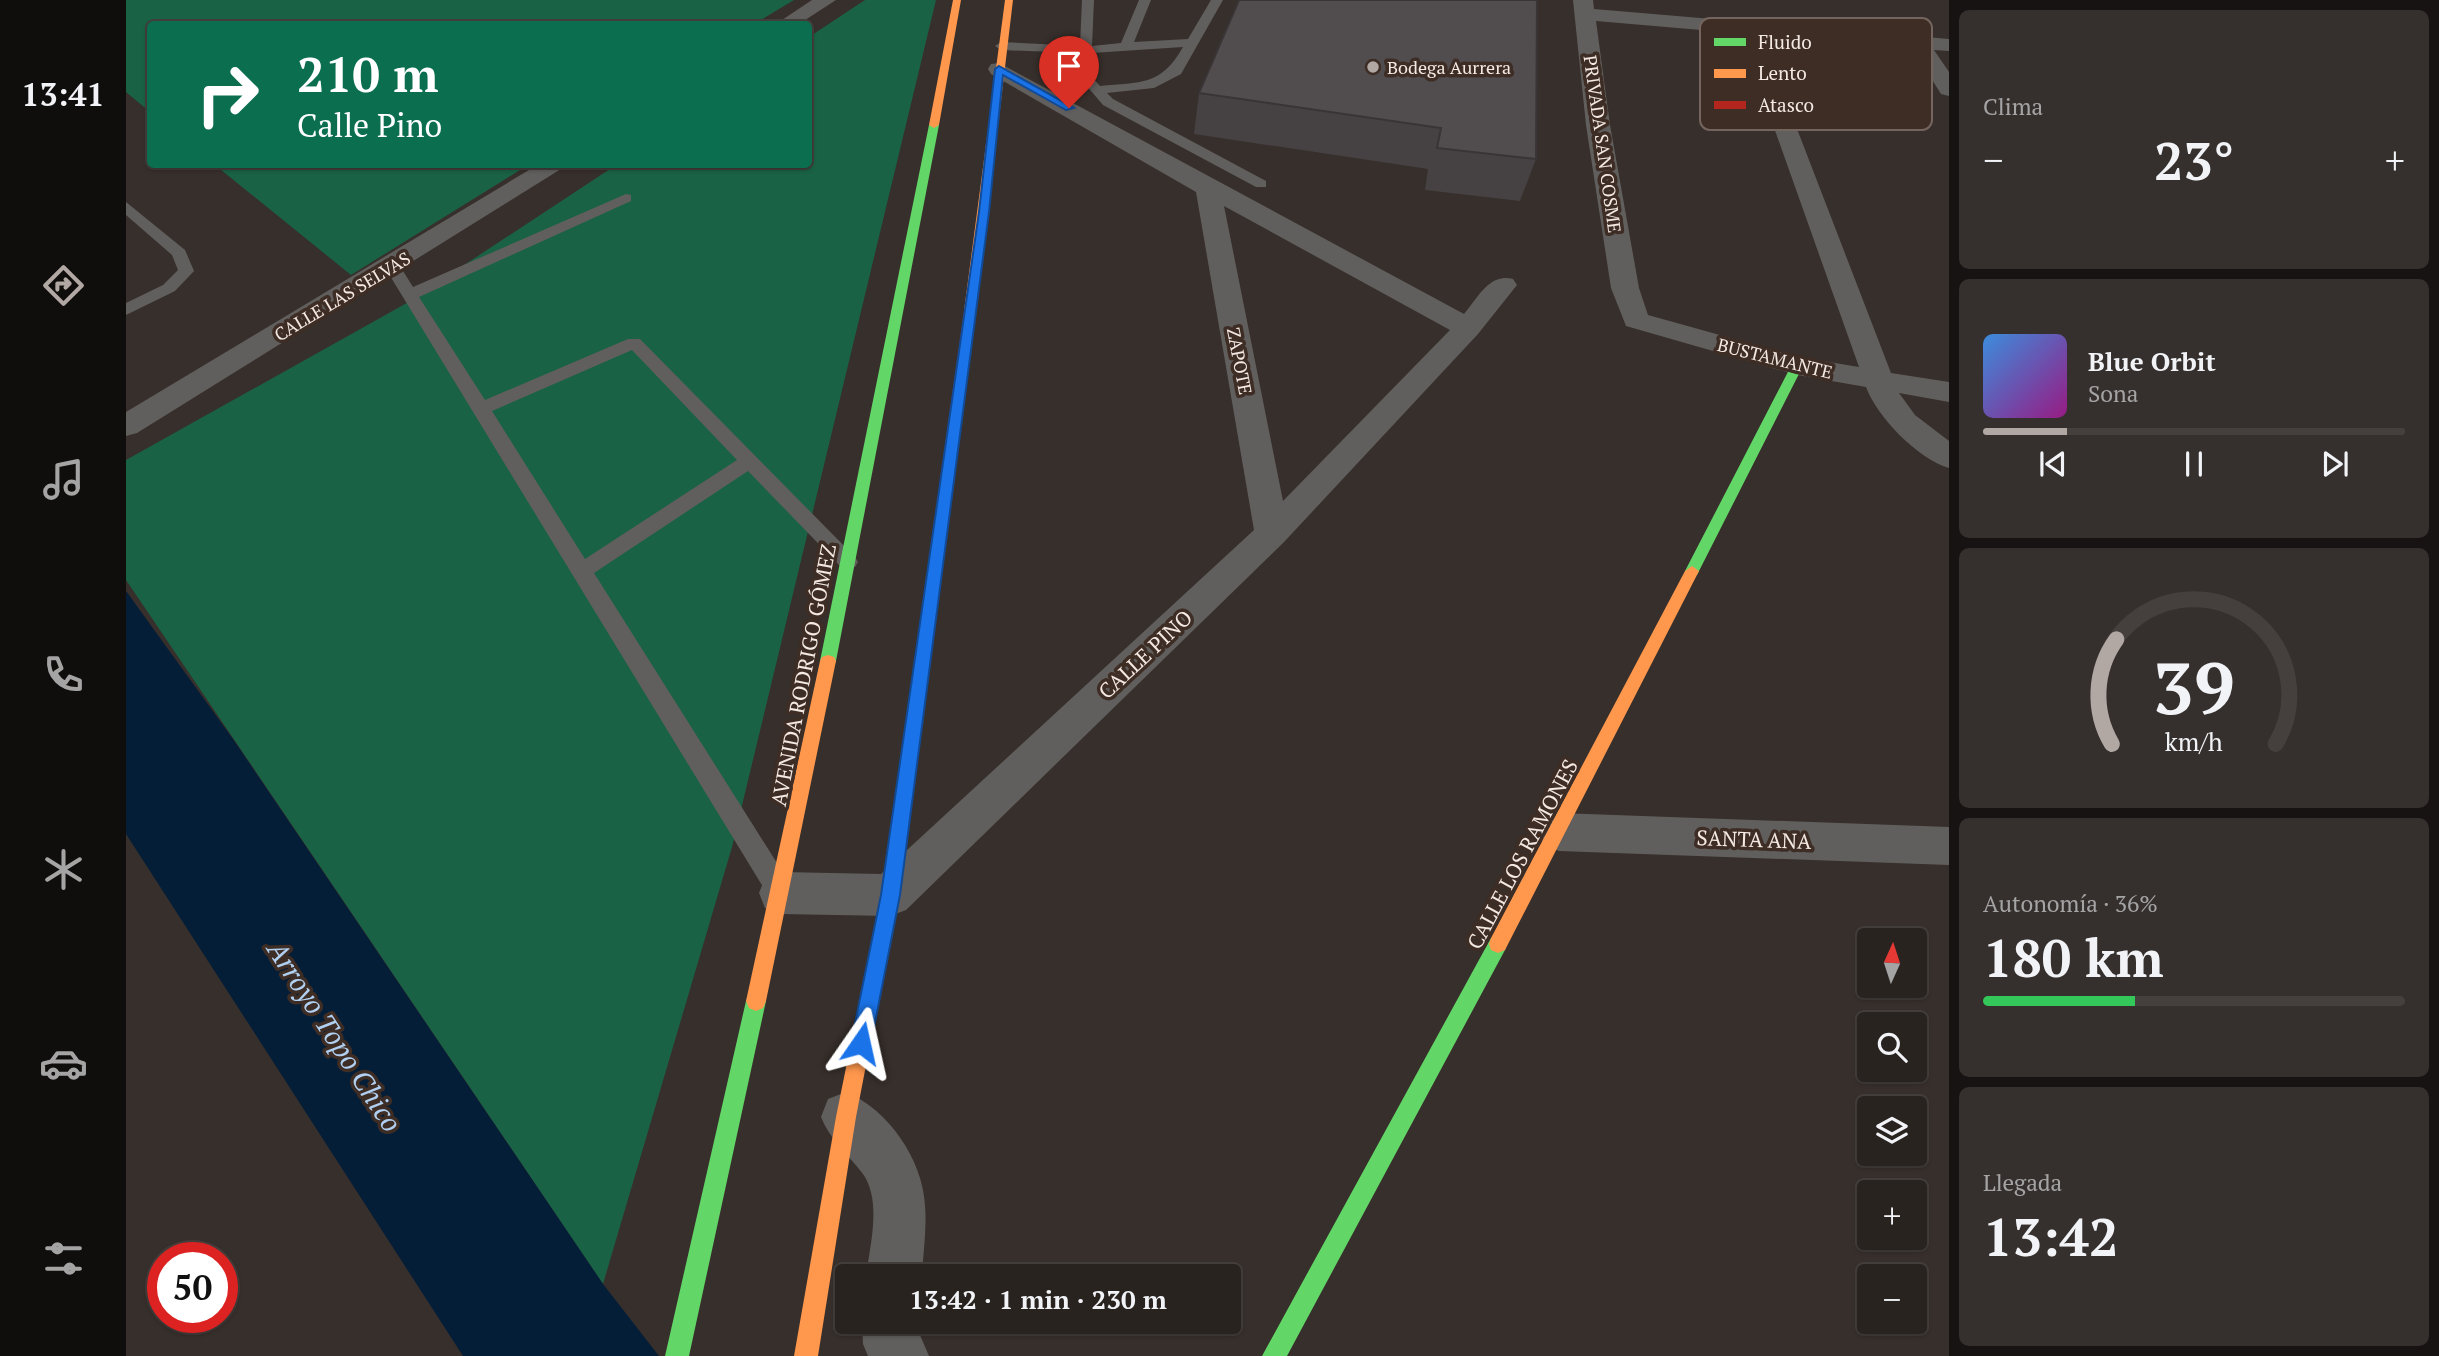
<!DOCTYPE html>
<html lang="es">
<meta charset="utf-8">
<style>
body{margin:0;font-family:"PT Serif",serif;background:#352f2d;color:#f1f3f6;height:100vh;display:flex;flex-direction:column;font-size:26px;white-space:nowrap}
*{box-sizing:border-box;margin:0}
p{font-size:23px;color:#a5a4a5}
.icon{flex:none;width:38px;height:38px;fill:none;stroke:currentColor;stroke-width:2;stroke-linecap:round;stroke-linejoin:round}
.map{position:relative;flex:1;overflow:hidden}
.side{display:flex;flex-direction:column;gap:10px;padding:10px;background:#171312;width:490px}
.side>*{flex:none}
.top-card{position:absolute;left:21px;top:21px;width:665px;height:147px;border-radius:7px;box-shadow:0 2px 5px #0004,0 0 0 2px #45403e;background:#0b6e4f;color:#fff;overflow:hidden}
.needle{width:46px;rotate:3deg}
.buttons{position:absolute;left:1731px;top:928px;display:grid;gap:14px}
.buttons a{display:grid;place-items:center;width:70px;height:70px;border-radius:7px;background:#292320;box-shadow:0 2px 5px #0004,0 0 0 2px #45403e;font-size:35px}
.speed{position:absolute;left:21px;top:1242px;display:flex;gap:14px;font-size:35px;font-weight:700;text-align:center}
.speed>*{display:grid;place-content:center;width:91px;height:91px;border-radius:50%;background:#292320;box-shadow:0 2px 5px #0004,0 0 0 2px #45403e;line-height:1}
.speed .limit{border:10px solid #d22;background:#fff;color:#111}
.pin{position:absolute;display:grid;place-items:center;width:60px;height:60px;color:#fff;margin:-72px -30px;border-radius:50% 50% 50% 0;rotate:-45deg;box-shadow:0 0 7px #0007}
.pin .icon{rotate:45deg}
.me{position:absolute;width:77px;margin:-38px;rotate:11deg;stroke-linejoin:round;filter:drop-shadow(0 0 5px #0008)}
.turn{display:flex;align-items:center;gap:24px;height:147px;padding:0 35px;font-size:32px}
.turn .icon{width:91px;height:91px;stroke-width:2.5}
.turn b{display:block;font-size:49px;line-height:60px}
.big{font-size:52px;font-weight:700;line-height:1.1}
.side .card{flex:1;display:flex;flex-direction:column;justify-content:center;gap:10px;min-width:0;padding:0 24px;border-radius:10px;background:#352f2d}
.side .dial{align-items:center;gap:0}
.dial svg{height:182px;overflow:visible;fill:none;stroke:#45403e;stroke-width:7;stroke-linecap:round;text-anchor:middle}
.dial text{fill:#f1f3f6;stroke:none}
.song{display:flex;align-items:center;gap:21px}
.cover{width:84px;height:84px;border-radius:10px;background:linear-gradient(135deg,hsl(210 70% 55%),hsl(310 70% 35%))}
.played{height:7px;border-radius:4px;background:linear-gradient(90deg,#b2a8a3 20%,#45403e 20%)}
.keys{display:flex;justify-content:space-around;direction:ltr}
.heat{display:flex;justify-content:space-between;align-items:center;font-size:38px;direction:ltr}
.charge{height:10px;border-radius:5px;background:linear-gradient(90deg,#34c759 36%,#45403e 0)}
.trip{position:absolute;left:709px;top:1264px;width:406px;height:70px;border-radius:7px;background:#292320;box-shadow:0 2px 5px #0004,0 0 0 2px #45403e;font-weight:700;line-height:70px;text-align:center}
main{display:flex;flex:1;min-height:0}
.menu{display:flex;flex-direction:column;width:126px;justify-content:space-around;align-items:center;background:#100e0d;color:#a5a4a5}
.menu .icon{width:49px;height:49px}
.menu .active{color:#b2a8a3}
.menu b{font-size:32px;color:#f1f3f6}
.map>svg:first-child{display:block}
.green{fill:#1a6245}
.water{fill:#051e38}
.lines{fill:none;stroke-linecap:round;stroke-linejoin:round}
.lane{fill:#615f5d;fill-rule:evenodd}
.street{fill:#615f5d;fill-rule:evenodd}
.fast{fill:#63d668;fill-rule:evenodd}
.slow{fill:#ff974d;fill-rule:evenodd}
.jam{fill:#b3261e;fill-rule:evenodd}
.wall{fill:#464142}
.building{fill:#514c4d;stroke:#393536;stroke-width:2}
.route{fill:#1a73e8;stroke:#114b97;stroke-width:2}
.poi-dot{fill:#b2a8a3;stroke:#3d2d25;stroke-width:2.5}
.labels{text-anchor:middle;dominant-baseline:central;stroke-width:7;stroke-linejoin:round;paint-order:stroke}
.far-poi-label{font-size:18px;fill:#f4e9e3;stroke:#3d2d25;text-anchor:start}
.far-street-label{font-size:18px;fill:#f4e9e3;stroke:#3d2d25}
.street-label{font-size:21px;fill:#f4e9e3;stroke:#3d2d25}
.near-water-label{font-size:28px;font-style:italic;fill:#b1d0f1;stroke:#3d2d25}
.key{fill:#3d2d25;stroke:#74655e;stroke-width:2}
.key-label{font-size:19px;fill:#f4e9e3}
</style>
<main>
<nav class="menu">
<b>13:41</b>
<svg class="icon active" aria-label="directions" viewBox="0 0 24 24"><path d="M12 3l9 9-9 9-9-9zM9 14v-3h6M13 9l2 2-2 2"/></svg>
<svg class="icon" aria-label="music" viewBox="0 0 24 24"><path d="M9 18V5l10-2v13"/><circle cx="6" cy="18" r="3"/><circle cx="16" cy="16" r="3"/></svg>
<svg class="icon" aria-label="phone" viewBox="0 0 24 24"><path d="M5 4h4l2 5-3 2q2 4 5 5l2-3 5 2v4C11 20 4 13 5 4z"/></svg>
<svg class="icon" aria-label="climate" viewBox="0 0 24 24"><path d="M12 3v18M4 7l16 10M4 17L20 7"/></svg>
<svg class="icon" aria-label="car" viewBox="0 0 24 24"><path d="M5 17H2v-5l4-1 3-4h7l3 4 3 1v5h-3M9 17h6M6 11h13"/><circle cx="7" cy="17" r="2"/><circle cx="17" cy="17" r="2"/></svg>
<svg class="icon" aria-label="filters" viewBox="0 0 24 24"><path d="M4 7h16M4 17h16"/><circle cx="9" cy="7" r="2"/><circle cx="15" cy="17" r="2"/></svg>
</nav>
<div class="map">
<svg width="1823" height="1356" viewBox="0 0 1823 1356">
<rect width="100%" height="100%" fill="#372f2b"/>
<path class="green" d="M0,0H668L628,24H24V112L0,92Z
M739,0H810L606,847L477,1284L0,580V460L279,304L490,165L682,164L683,37Z
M89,165H402L225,275Z"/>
<path class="water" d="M0,591L107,739L477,1284L533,1356H337L0,834Z"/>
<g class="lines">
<path class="lane" d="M956,0H968L966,46L995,43L1013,0H1025L1008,42L1062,39L1085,0H1097L1055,74L1028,88L981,93L987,99L1140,181V187H1130L977,105L953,77L954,53L875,50L869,46L875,42L954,46ZM1057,47C1035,86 1015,82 974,86L965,76L966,53Z
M500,194L505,195V201L293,297L359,400L502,339H514L729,557L732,562L729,567H715L622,471L468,573L663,882L667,891L663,900L654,903L645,900L258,266L266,261L272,263L287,287ZM506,350L611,460L459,559L366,411Z
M0,202L59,250L68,271L49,291L0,315V303L37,285L52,270L46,255L0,215Z"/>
<path class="street" d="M686,0H710L673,24H650Z
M1447,0H1467L1468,9L1823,39V51L1808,50L1823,72V96L1815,94L1786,48L1470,21L1484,125L1513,288L1522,315L1673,357L1733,367L1629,74L1632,69H1648L1765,373L1823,382V402L1773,393L1789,415L1823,441V468C1792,459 1751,417 1740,387L1671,375L1500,326L1485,288L1460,125Z
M873,63L1338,314C1352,298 1363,273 1387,279L1391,285L1352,334L1158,542L780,910L764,916L655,914L639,908L633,893L639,878L655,872L755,874L1128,530L1070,192L865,74L862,69L865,64ZM1098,206L1324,330L1157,501Z
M413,164H443L11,433L0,436V412Z
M1433,813L1823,827V865L1433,851L1418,845L1412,832L1418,819Z
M720,1092C762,1109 797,1160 799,1206C801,1229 797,1253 796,1276H740C744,1245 756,1201 737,1174C722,1154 704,1140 695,1117L702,1099Z
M736,1321H792L794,1335L803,1356H742L737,1344Z"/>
<path class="fast" d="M808,122L813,125L710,661L708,665H696L694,661L803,125Z
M1671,362L1677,366L1573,571L1571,575H1561L1559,571L1665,366Z
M1372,935L1379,938L1381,944L1379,950L1161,1356H1136L1365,938Z
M630,991L637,994L640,1001L563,1356H539L620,1001L623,994Z"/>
<path class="slow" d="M827,0H835L813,125L808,128L803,125Z
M879,0H887L850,311L844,314L838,311Z
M1566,566L1573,571L1379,950L1372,953L1365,950L1363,944L1365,938L1559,571Z
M702,655L708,657L710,661L640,1001L637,1008L630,1011L623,1008L620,1001L694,661L696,657Z
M782,757L788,759L790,764L773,895L730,1117L692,1356H668L710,1117L755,895L774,764L776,759Z"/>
<path class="jam" d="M844,308L850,311L790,764L788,769L782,771L776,769L774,764L838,311Z"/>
</g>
<path class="wall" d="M1113,0L1410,159L1394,201L1299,190L1302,169L1068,134L1073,93Z"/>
<path class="building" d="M1113,0H1411L1410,159L1311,148L1315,128L1073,93Z"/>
<path class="route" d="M873,66L948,108L940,110L877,75L863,212L774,895L745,1043L742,1050L735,1053L728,1050L725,1043L755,895L853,212L869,69Z"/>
<circle class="poi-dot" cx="1247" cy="67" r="7"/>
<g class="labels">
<g class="far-poi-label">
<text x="1261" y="67">Bodega Aurrera</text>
</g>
<g class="far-street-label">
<text transform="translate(1477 144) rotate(82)">PRIVADA SAN COSME</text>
<text transform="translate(216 296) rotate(-31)">CALLE LAS SELVAS</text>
<text transform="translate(1649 358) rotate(14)">BUSTAMANTE</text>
<text transform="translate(1114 361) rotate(79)">ZAPOTE</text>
</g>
<g class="street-label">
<text transform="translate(1019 654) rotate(-43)">CALLE PINO</text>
<text transform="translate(677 675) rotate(-79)">AVENIDA RODRIGO GÓMEZ</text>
<text transform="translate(1628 839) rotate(2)">SANTA ANA</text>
<text transform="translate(1396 854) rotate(-62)">CALLE LOS RAMONES</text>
</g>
<g class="near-water-label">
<text transform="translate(209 1036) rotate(57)">Arroyo Topo Chico</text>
</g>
</g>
<rect x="1574" y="18" width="232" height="112" rx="10" class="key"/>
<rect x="1588" y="38" width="32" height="8" fill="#63d668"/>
<rect x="1588" y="69" width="32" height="9" fill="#ff974d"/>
<rect x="1588" y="101" width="32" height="8" fill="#b3261e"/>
<g class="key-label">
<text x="1632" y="49">Fluido</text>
<text x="1632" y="80">Lento</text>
<text x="1632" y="112">Atasco</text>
</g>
</svg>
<div class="buttons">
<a><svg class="needle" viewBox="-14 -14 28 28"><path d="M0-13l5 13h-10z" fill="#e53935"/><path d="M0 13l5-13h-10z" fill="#a5a4a5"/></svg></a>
<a><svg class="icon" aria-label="search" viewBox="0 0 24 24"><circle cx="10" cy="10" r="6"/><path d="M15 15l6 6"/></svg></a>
<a><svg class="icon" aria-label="layers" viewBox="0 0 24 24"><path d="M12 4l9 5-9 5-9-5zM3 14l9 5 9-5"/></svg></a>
<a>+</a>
<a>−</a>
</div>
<div class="speed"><div class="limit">50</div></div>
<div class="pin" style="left:943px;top:108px;background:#d93025"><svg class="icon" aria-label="arrive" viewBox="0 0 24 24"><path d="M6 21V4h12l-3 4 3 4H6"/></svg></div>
<svg class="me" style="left:735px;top:1043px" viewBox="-20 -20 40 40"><path d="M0-17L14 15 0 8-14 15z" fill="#1a73e8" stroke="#fff" stroke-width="4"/></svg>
<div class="trip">13:42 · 1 min · 230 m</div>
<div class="top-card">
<div class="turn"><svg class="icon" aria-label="right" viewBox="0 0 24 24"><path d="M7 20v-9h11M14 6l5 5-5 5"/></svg><div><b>210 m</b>Calle Pino</div></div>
</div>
</div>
<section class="side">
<div class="card"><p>Clima</p>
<div class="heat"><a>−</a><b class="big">23°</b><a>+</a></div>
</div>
<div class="card">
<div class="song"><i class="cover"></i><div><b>Blue Orbit</b><p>Sona</p></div></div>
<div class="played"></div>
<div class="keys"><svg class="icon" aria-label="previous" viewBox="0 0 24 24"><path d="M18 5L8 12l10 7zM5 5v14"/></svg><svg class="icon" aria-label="pause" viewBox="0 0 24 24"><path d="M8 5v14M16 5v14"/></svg><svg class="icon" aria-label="next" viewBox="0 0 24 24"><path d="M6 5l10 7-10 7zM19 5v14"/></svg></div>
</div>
<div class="card dial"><svg viewBox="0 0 100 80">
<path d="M14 69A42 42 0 1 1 86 69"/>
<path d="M14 69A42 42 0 0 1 16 23" stroke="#b2a8a3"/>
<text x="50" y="56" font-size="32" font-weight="700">39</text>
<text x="50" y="72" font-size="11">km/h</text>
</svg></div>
<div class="card"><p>Autonomía · 36%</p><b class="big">180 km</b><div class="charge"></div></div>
<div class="card"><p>Llegada</p><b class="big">13:42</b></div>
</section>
</main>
